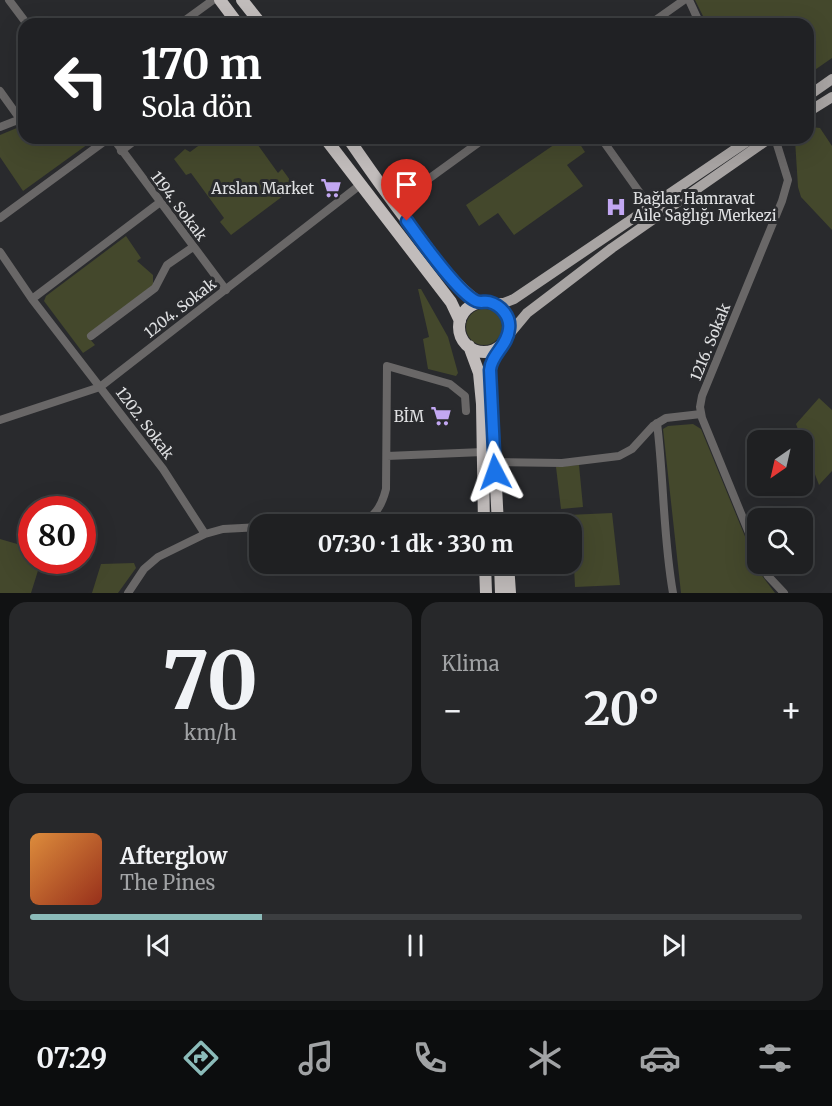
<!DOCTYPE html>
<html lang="tr">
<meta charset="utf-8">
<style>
body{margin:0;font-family:Merriweather,serif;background:#27282a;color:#f1f3f6;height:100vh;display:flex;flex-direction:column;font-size:22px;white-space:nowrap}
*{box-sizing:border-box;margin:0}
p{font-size:20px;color:#a1a3a5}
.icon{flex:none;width:33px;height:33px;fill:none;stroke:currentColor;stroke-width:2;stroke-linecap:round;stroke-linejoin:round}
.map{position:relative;height:593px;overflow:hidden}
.sheet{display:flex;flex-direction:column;gap:9px;padding:9px;background:#111213;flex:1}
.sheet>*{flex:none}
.guide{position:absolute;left:18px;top:18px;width:796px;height:126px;border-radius:18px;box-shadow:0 6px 24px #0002,0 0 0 2px #3c3e40;background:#202124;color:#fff;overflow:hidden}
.needle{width:39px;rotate:214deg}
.tools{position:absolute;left:747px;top:430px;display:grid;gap:12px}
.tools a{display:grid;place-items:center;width:66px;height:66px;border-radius:12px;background:#1f2022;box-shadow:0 6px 24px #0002,0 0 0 2px #3c3e40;font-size:30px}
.speed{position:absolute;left:18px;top:496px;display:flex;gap:12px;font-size:30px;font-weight:700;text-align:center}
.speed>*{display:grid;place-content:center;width:78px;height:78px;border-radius:50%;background:#1f2022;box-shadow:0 6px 24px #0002,0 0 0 2px #3c3e40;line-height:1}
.speed .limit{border:9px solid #d22;background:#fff;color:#111}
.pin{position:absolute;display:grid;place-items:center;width:51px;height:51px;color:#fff;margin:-62px -26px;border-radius:50% 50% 50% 0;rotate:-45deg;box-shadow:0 0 6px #0007}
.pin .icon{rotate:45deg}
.me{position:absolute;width:66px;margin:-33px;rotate:356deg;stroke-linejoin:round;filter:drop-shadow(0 0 4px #0008)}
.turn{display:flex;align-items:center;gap:21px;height:126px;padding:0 24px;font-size:27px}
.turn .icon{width:78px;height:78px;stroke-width:2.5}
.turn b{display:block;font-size:42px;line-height:51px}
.big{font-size:45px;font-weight:700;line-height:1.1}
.sheet .tile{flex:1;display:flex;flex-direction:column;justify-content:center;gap:9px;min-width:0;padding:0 21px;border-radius:18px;background:#27282a}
.sheet .dial{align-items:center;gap:0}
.dial b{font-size:78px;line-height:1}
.song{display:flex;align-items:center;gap:18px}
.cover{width:72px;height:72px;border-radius:9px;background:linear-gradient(135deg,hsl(30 70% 55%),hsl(10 70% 35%))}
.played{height:6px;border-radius:3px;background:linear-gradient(90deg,#8bbbb9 30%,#3c3e40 30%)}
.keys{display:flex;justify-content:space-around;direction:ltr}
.heat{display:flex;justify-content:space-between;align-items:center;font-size:33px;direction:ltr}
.sheet .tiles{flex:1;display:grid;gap:9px;grid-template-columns:1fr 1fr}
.tile:last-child{grid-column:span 2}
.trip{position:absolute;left:249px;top:514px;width:333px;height:60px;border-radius:18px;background:#1f2022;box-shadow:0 6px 24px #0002,0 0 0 2px #3c3e40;font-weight:700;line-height:60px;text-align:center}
.tabs{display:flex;height:96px;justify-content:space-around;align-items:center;background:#0c0d0e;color:#a1a3a5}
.tabs .icon{width:42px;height:42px}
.tabs .active{color:#8bbbb9}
.tabs b{font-size:27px;color:#f1f3f6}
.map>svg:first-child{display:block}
.green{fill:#44482c}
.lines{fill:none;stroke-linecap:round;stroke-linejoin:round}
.minor{stroke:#696767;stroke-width:8}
.major{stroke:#a8a4a3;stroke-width:10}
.highway{stroke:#c1bcbb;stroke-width:12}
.route-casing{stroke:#114b97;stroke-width:15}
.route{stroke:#1a73e8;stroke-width:10}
.labels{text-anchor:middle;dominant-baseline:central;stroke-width:6;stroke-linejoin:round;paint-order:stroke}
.poi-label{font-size:15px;fill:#dfe0e2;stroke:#292a2d;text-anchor:end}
.street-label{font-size:15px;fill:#dfe0e2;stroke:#292a2d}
</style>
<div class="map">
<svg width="832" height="593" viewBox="0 0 832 593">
<rect width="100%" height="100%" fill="#292a2d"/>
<path class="green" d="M695,0H832V58L809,74L808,24H707Z
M24,125V138L95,139L23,191L0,157V135Z
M811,127L820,128L832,146V230L801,197L798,187L795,140L798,138H808L809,129Z
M209,138H253L278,173L282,169L295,187L231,235L220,222L224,218L191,173L186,175L174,159L185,149L190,152Z
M564,138H576L585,152L567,165L583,186L514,235L498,213L479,226L466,205Z
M126,236L141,258L137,261L153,275V285L88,337L95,345L83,353L44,301L46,296Z
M418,289H421L448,337L458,373L456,376L428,369L423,339L429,337Z
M466 327a18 18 0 1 1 36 0a18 18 0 1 1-36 0Z
M819,398L832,410V471L819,485L796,424Z
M693,424L701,429L760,573L775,593H681L663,429L668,426Z
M579,465L583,507L561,509L556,467Z
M612,513L620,585L575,587L572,525H569L568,515Z
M0,539L31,548L32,561H41L31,593H0Z
M134,563L136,568L118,593H92L101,564Z"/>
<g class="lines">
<path class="minor" d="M9,0L27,24
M689,0L700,24
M180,24L213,0
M650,24L684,0
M0,91L20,119
M0,127L23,118
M113,138L226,290
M601,138L650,207
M121,151L138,138
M394,204L485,138
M0,218L109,138
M0,252L32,299L163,469L205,534L158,557L144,569L128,593
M32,299L159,203
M91,336L155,288L167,265L193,247
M0,420L100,387L360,185
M657,423C664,480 663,537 673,593
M387,456L483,452
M494,462L562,463L619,456L632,449L653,426L666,418L701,414
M295,525C311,524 354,526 366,520C378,514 383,501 386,489L387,366L450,384L465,396L466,411
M205,534L223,529L260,527
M758,555L702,418L700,407L702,396L782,201L788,180L775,138
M761,564L768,576L784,593"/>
<path class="major" d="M808,96L832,79
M808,112L832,97
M493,303H504L514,299L752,138
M507,337L527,313L552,294L612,248L770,138"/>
<path class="highway" d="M220,0L238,24
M242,0L261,24
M325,138L451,302L460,321
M348,138C372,173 396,207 422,240C438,262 455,285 478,302
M459 327a25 25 0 1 1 50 0a25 25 0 1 1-50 0Z
M469,346L479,373L482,404L484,525
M498,525L490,370L491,363L502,344
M485,564L486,593
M500,564L501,593
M508,564L510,593"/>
</g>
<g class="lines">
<g class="route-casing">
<path id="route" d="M407,221C420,239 458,293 476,301C480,303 485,301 489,302C501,305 511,317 509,329C508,345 491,355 490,370L495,472"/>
</g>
<use href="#route" class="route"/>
</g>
<defs>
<g id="supermarket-bare" transform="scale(1.62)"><path d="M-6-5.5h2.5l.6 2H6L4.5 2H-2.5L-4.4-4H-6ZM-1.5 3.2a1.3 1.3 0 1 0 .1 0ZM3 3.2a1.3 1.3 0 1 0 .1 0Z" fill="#c2a7f2" stroke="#292a2d" stroke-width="2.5" paint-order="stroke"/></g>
<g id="hospital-bare" transform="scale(1.62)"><path d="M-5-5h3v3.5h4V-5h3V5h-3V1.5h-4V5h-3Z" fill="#c2a7f2" stroke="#292a2d" stroke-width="2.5" paint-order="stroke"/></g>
</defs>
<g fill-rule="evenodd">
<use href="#supermarket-bare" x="331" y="188"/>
<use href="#hospital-bare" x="616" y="207"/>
<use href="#supermarket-bare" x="441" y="416"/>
</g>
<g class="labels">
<g class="poi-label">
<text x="314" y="188">Arslan Market</text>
<text x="633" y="198" text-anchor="start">Bağlar Hamravat<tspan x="633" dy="17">Aile Sağlığı Merkezi</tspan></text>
<text x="424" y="416">BİM</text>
</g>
<g class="street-label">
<text transform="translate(179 206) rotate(53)">1194. Sokak</text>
<text transform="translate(180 308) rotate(-38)">1204. Sokak</text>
<text transform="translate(710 342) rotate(-68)">1216. Sokak</text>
<text transform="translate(145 423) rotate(53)">1202. Sokak</text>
</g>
</g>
</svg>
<div class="tools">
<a><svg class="needle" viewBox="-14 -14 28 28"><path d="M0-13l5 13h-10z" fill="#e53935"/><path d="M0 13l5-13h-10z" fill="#a1a3a5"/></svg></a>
<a><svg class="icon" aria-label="search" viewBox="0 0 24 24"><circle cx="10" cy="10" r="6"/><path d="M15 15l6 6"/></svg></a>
</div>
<div class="speed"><div class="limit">80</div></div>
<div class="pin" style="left:407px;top:221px;background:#d93025"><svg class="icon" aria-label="arrive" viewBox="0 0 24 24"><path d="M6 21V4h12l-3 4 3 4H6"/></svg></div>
<svg class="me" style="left:495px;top:472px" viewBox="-20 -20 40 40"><path d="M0-17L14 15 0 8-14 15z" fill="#1a73e8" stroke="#fff" stroke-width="4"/></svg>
<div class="trip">07:30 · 1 dk · 330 m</div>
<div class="guide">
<div class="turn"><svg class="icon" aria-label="left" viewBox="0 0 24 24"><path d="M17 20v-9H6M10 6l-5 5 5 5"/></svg><div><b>170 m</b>Sola dön</div></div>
</div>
</div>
<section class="sheet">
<div class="tiles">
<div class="tile dial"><b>70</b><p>km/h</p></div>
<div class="tile"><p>Klima</p>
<div class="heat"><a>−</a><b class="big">20°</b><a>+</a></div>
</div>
<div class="tile">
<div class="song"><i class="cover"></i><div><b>Afterglow</b><p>The Pines</p></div></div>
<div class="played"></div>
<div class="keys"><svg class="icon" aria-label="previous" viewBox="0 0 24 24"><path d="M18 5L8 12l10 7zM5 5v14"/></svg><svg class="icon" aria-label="pause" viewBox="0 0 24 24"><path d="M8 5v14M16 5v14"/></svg><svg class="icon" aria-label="next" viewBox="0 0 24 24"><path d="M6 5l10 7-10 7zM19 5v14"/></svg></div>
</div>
</div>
</section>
<nav class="tabs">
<b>07:29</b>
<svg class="icon active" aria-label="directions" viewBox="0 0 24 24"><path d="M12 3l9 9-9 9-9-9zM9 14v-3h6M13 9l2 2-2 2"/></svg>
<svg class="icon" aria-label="music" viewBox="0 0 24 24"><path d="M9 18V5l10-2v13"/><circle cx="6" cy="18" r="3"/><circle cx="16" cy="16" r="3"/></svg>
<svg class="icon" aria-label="phone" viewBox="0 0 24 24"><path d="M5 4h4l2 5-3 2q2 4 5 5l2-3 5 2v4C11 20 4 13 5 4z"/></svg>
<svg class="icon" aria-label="climate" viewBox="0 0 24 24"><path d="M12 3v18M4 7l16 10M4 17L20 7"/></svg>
<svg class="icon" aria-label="car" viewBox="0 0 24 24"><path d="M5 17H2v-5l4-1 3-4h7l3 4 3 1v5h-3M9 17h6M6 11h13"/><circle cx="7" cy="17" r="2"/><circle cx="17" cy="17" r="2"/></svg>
<svg class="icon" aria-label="filters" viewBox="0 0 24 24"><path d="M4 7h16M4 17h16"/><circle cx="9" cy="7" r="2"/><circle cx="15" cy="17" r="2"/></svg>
</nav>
